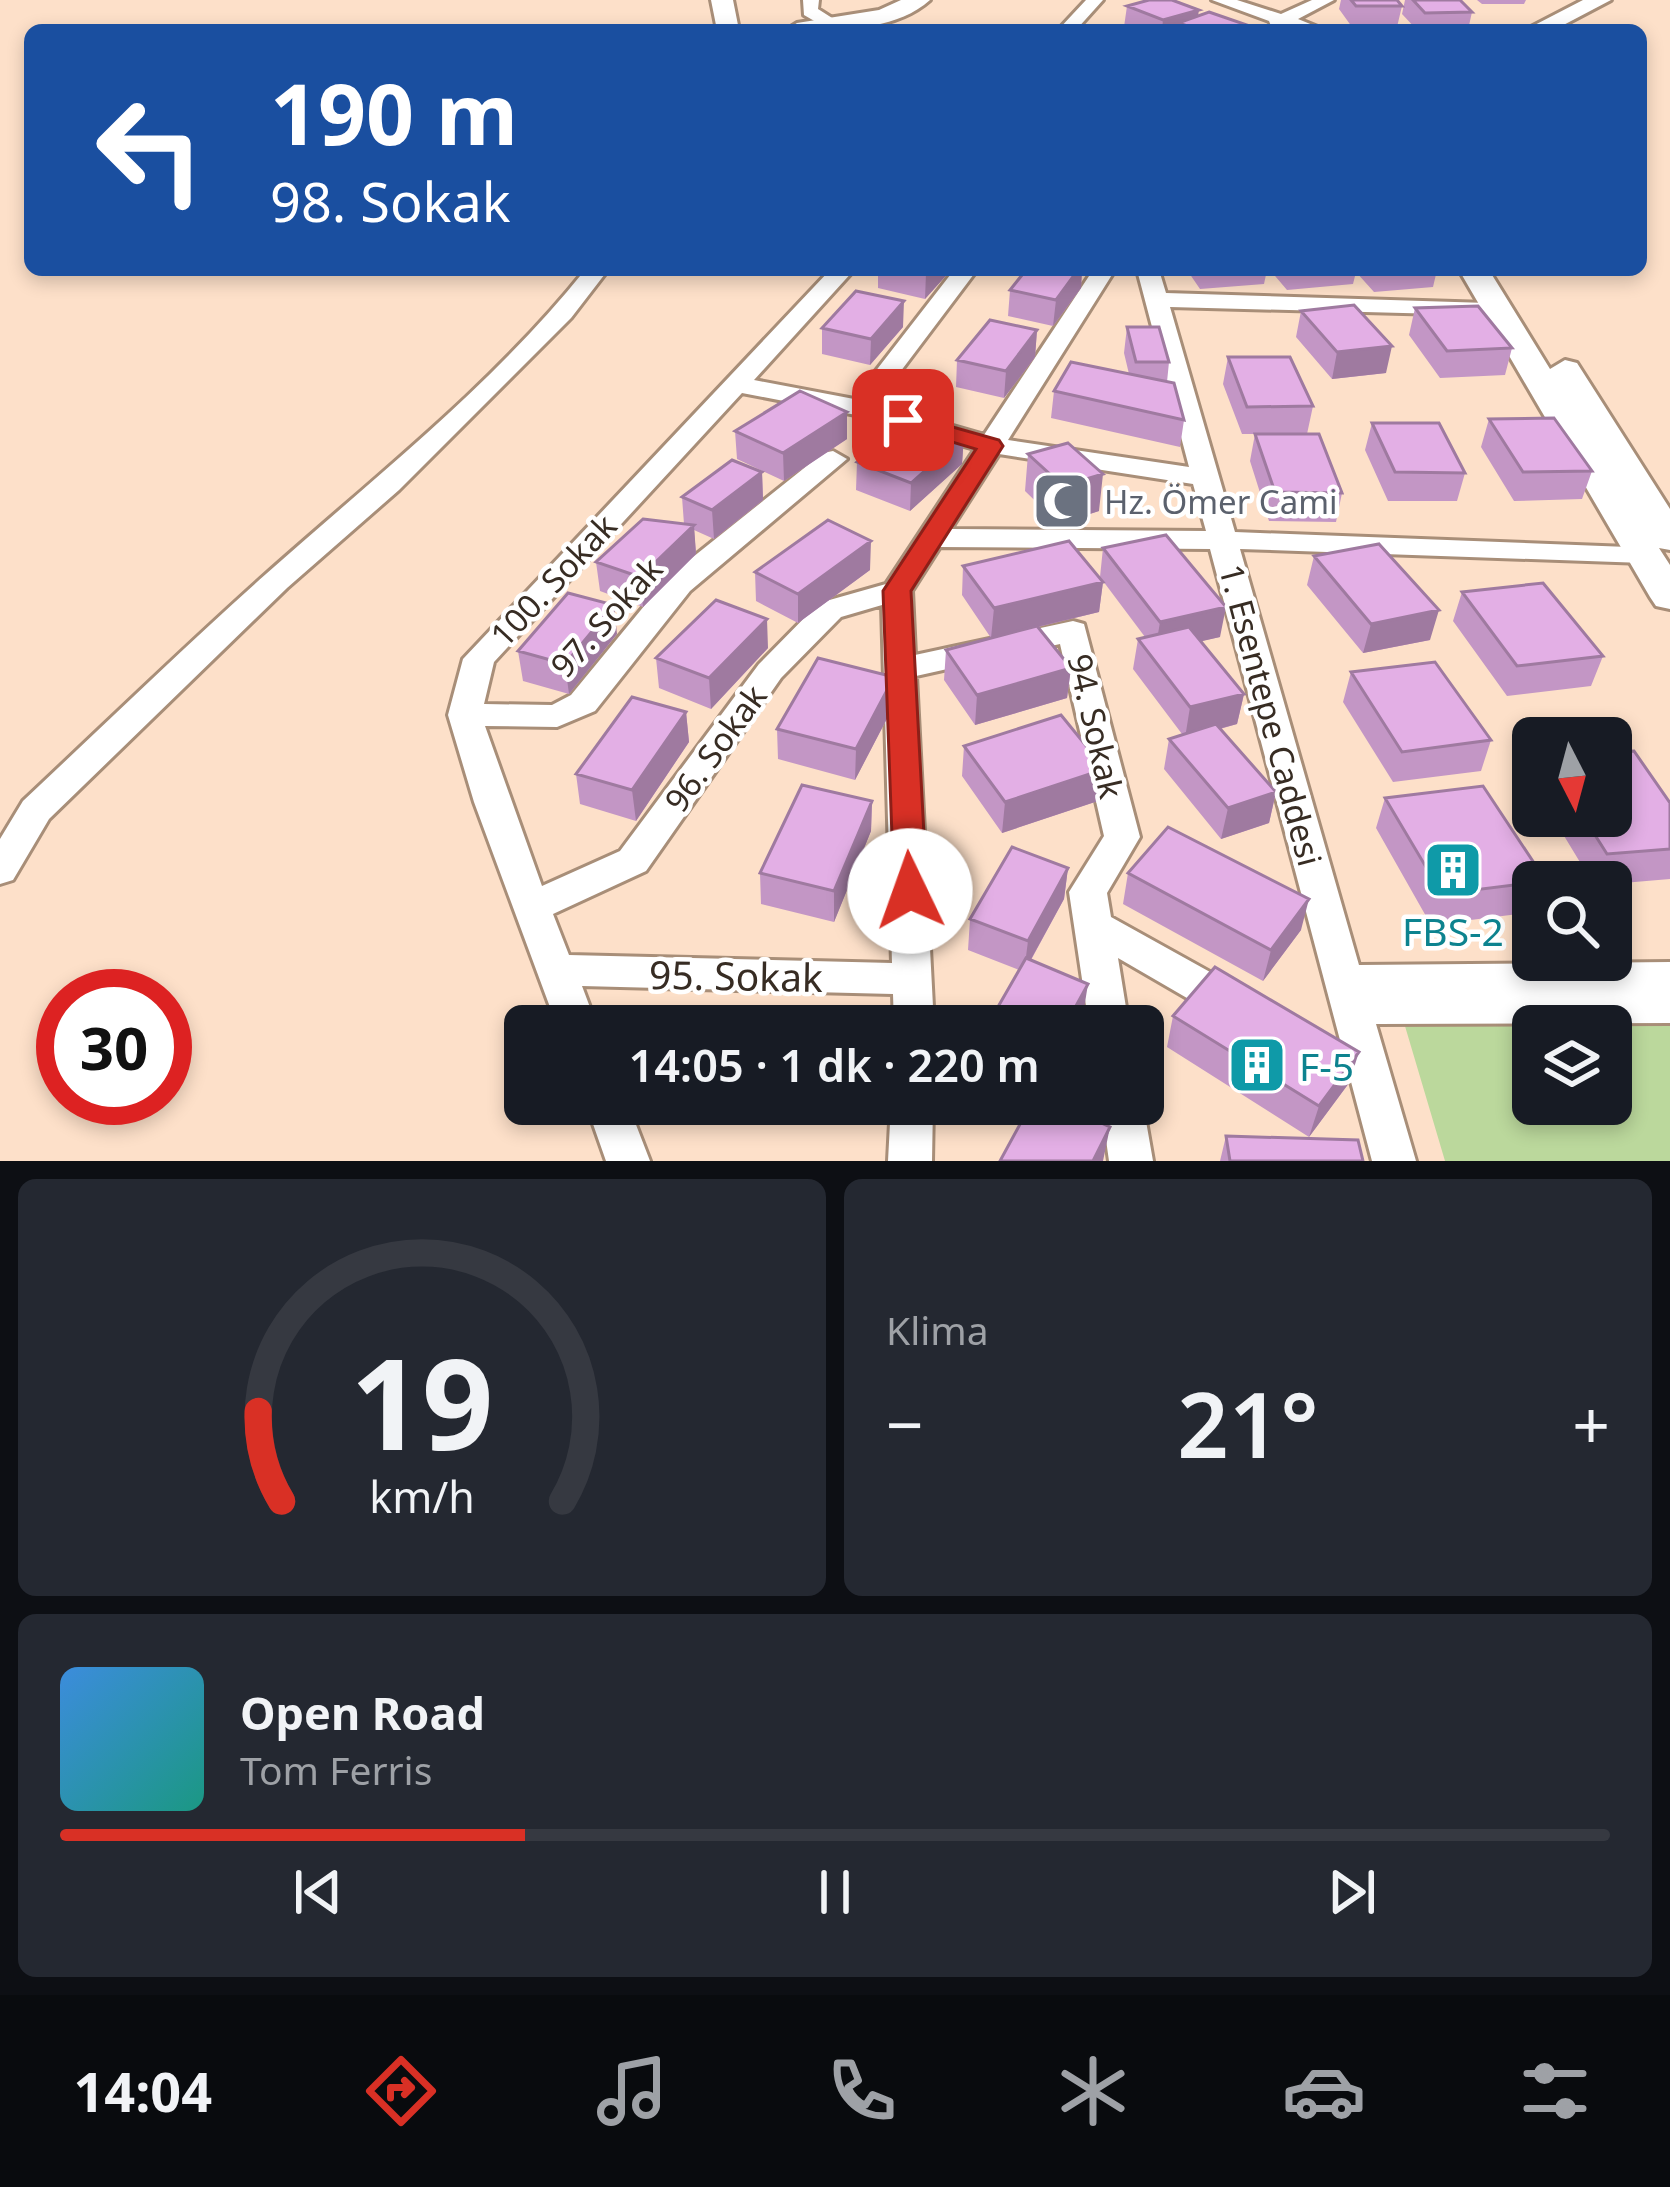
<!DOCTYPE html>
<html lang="tr">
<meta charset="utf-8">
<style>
body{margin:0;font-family:"Noto Sans",sans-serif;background:#242831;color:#f1f3f6;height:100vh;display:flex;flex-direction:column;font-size:45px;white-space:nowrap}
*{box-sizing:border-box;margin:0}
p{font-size:39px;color:#9ea1a6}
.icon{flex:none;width:66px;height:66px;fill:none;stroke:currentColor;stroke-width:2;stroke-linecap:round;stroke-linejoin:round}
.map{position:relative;height:1161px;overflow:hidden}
.sheet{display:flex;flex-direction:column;gap:18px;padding:18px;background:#0d0f14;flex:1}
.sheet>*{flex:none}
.top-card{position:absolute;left:24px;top:24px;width:1623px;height:252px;border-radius:18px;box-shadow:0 6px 18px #0003;background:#1a4fa0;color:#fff;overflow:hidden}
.needle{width:78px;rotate:174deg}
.tools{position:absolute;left:1512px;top:717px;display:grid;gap:24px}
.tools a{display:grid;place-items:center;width:120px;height:120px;border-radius:18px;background:#171b24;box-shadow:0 6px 18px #0003;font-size:60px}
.speed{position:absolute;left:36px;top:969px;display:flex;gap:24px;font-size:60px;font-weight:700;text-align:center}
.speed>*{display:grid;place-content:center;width:156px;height:156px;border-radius:50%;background:#171b24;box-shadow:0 6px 18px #0003;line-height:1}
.speed .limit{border:18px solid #d22;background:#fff;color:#111}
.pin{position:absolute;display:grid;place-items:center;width:102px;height:102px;color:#fff;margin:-51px;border-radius:24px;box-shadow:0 6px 18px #0006}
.me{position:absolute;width:132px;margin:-66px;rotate:357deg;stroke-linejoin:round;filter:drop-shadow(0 0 9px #0008)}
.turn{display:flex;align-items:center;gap:42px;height:252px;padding:0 48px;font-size:54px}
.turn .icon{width:156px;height:156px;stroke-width:2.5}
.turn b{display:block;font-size:84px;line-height:102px}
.big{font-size:90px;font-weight:600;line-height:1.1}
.sheet .widget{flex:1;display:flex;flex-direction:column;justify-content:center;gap:18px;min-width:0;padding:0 42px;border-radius:18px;background:#242831}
.sheet .dial{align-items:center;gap:0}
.dial svg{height:312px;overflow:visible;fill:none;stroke:#363941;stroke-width:7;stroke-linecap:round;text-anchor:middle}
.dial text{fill:#f1f3f6;stroke:none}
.song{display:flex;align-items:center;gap:36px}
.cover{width:144px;height:144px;border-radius:18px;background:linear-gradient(135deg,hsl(210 70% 55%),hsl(170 70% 35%))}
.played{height:12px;border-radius:6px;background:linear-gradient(90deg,#d93025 30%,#363941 30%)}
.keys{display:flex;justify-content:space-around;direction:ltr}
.heat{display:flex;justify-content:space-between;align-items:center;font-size:66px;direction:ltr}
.sheet .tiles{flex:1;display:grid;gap:18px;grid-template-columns:1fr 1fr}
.widget:last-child{grid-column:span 2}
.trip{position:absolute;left:504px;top:1005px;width:660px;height:120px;border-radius:18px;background:#171b24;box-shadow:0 6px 18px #0003;font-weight:600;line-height:120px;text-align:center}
.menu{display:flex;height:192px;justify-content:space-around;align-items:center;background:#090b0e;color:#9ea1a6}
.menu .icon{width:84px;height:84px}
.menu .selected{color:#d93025}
.menu b{font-size:54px;color:#f1f3f6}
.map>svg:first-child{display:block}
.green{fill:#bbd89c;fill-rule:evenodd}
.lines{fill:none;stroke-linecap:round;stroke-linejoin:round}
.minor-casing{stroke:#a88e78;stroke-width:6}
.major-casing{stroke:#a88e78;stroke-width:6}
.minor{fill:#fff;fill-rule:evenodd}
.major{fill:#fff;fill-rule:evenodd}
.wall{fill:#c396c5}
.shaded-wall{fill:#9f7aa0}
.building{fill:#e3afe5;stroke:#9f7aa0;stroke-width:3}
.route{fill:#d93025;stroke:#8d1f18;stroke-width:3}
.labels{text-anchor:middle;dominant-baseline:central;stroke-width:9;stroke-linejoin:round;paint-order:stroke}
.worship-label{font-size:33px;fill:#5b616d;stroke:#fff;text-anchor:start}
.street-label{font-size:33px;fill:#372c23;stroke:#fff}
.near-culture-label{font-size:39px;fill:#0d838f;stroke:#fff}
.near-street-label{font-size:39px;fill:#372c23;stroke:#fff}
</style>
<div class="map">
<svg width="1670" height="1161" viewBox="0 0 1670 1161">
<rect width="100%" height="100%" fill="#fde0c9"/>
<path class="green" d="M1402,1016H1670V1161H1445ZM1533,1026H1611V1104H1533Z"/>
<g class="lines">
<g class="minor-casing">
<path id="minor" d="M803,0H819L818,9L851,30H830L804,15Z
M1086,0H1103L1076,30H1058Z
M1212,0H1237L1281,14L1312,0H1334L1298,19L1325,30L1271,26L1269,21Z
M585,270H608L571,318L399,490L287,588L49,819L13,880L0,884V839L23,801C104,725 183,648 266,574C375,477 493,385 585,270Z
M830,270H854L754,380L854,399L954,270H977L876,404L984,435L1093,270H1115L1008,440L1189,467L1137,270H1159L1166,293L1487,303L1491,308L1479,315L1170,307L1235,532L1654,548L1659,554L1644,563L1240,549L1359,965L1670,962V1023L1376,1024L1416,1161H1372L1210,549L940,547L912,591L915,655L1073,621L1084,624L1140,837L1107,893L1111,917L1246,992L1252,1004L1246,1016L1232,1020L1218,1016L1118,958L1129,1026H1089L1069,892L1104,836L1060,644L916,676L934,1026H894L893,994L582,986L597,1026H557L474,802L448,715L463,659ZM742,393L856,415L975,449L886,584L819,603L759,664L620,851L542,886L485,726L557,727L595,711L690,591L847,459L833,451L823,453L668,577L571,695L552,705L484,704L494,662ZM999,454L1193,484L1206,531L951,529ZM882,605L892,963L569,955L553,914L646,871L781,678L841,617Z
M586,1104H628L650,1161H606Z
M891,1104H933L932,1161H888Z
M1101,1104H1143L1153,1161H1109Z"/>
</g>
<g class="major-casing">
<path id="major" d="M711,0H733L739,30H717Z
M901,0H930C893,33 833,30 786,30L797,23L879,10Z
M1583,0H1611L1554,30H1525Z
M1459,270H1489L1550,369L1565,360L1577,363L1670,509V550L1659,548L1670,565V609L1656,606L1650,597Z"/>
</g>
<use href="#minor" class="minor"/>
<use href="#major" class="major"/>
</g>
<path class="wall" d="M1341,0H1397L1402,6L1397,27H1352L1339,9Z
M1405,0H1460L1472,12L1468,30H1417L1402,14Z
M1477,0H1526L1524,4H1482Z
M1127,6L1247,25V30H1132L1124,27Z
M878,270H951L925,299L878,288Z
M1026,270H1082L1081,288L1053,326L1008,316L1010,290Z
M1187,270H1267L1264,284L1200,289Z
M1270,270H1437L1433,287L1374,292L1356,272L1353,284L1287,290Z
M1415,308L1512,348L1505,375L1440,378L1409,335Z
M1301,311L1386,373L1332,379L1296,337Z
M903,327L870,365L822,354V328Z
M1127,327L1169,362L1167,382L1184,420L1180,447L1051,418L1054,391L1129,374L1124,353Z
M1037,330L1035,357L1004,398L956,387L957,360Z
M1228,357L1313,406L1307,434L1342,493L1336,522L1269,521L1250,461L1255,434H1242L1223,384Z
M847,412V439L784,481L737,459L735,431Z
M1489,419L1592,471L1582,499L1514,501L1481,447Z
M1372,423L1465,473L1457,501H1388L1365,450Z
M964,436L962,464L910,511L856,490L857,462Z
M1028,454L1099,511L1059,524L1025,491Z
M762,472L763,500L714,539L694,530L696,554L643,607L600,591L596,562L684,524L682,497Z
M1103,548L1220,637L1201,641L1244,694L1237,724L1220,729L1276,792L1269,823L1221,839L1164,769L1169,739L1182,734L1133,669L1138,639L1145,637L1100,577Z
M1314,556L1430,640L1363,653L1307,585Z
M963,566L1103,582L1099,612L1038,627L1071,668L1067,698L975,725L944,680L946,650L991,638L962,595Z
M870,570L798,623L756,601L755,572Z
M1462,592L1603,656L1591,686L1507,696L1453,621Z
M617,634L569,694L523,681L518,651Z
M768,648L711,709L659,688L656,658Z
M1351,672L1491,740L1481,771L1393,782L1343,702Z
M893,707L855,780L778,759L777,729Z
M686,712L689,742L636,821L580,804L576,774Z
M964,746L1101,800L1002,833L962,776Z
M1385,798L1546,881L1533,882V912L1431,925L1376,828Z
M872,801L871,831L834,922L761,904L760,873Z
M1670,803V879L1611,884V882H1592L1552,816H1611Z
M1068,868L1064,899L1031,960L1083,1015L1019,970L968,950L970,919Z
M1128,873L1301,930L1263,981L1123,904Z
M1173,1016L1349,1083L1309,1137L1167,1047Z
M1226,1136L1363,1161H1220Z"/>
<path class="shaded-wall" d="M1199,10L1196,29L1178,23L1177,30H1162L1163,20Z
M929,270H951L925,299L926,273Z
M1078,270H1082L1081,288L1053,326L1056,300Z
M904,301L903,327L870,365L871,339Z
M1037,330L1035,357L1004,398L1006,371Z
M1392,346L1386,373L1332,379L1337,352Z
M847,412V439L784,481L783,453Z
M964,436L962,464L910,511L911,483Z
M762,472L763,500L714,539L712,510Z
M1103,474L1099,511L1059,524L1063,486Z
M694,525L696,554L643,607L640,577Z
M871,541L870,570L798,623V594Z
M1103,582L1099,612L991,638L994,608Z
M614,605L617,634L569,694L565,664Z
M1226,607L1220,637L1155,652L1160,622Z
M1439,610L1430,640L1363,653L1371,624Z
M767,619L768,648L711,709L709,678Z
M1071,668L1067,698L975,725L977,695Z
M894,677L893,707L855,780L856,749Z
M1244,694L1237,724L1185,738L1190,707Z
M686,712L689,742L636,821L632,790Z
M1105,769L1101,800L1002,833L1005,802Z
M1276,792L1269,823L1221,839L1228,808Z
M872,801L871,831L834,922V891Z
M1068,868L1064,899L1024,972L1028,941Z
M1309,899L1301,930L1263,981L1271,950Z
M1088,984L1083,1015L1077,1026H1065Z
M1359,1052L1349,1083L1309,1137L1319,1106Z
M1110,1127L1103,1161H1093Z"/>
<path class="building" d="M1149,0H1172L1199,10L1163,20L1127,6Z
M1351,0H1397L1402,6H1356Z
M1413,0H1460L1472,12L1425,13Z
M1209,12L1247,25L1234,30H1200L1178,23Z
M1026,270H1078L1056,300L1010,290Z
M856,291L904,301L871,339L822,328Z
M1354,305L1392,346L1337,352L1301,311Z
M1478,306L1512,348L1447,351L1415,308Z
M990,320L1037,330L1006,371L957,360Z
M1127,327H1159L1169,362H1136Z
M1228,357H1290L1313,406L1247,407Z
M1071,362L1174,383L1184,420L1054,391Z
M800,391L847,412L783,453L735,431Z
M911,417L964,436L911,483L857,462Z
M1554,418L1592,471L1523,472L1489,419Z
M1372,423H1439L1465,473L1395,472Z
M1255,434H1319L1342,493L1275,492Z
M1068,443L1103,474L1063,486L1028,454Z
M732,460L762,472L712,510L682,497Z
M643,519L694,525L640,577L596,562Z
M828,520L871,541L798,594L755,572Z
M1166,535L1226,607L1160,622L1103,548Z
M1069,541L1103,582L994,608L963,566Z
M1379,544L1439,610L1371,624L1314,556Z
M1543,583L1603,656L1517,666L1462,592Z
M568,593L614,605L565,664L518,651Z
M716,600L767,619L709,678L656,658Z
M1037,626L1071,668L977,695L946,650Z
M1189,627L1244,694L1190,707L1138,639Z
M818,658L894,677L856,749L777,729Z
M1435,662L1491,740L1402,752L1351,672Z
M632,697L686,712L632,790L576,774Z
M1061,715L1105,769L1005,802L964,746Z
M1216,724L1276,792L1228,808L1169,739Z
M1634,751L1670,803V849L1607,854L1583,816H1611V752Z
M802,785L872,801L834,891L760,873Z
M1483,786L1546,881L1442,894L1385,798Z
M1168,827L1309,899L1271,950L1128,873Z
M1012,847L1068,868L1028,941L970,919Z
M1026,958L1088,984L1065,1026H987Z
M1215,967L1359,1052L1319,1106L1173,1016Z
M1031,1104H1059L1110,1127L1093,1161H1000Z
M1226,1136L1358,1140L1363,1161H1230Z"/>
<path class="route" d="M903,413L999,440L1003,446L911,591L927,891L922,900L910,904L899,900L894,891L883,591L976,449L895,425V415Z"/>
<defs>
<g id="mosque-square" transform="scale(3)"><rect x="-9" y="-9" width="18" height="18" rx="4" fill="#6b7280" stroke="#fff"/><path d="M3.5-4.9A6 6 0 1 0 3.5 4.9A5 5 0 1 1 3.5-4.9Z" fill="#fff"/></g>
<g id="building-square" transform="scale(3)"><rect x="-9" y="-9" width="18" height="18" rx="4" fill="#0f9aa8" stroke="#fff"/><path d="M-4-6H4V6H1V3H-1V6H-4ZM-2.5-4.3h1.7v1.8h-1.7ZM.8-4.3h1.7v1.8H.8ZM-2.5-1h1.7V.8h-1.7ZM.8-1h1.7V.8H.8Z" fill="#fff"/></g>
</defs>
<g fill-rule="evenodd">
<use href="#mosque-square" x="1062" y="501"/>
<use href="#building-square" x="1453" y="870"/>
<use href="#building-square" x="1257" y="1065"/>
</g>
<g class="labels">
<g class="worship-label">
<text x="1104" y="501">Hz. Ömer Cami</text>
</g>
<g class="street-label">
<text transform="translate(553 580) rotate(-47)">100. Sokak</text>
<text transform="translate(606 617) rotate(-48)">97. Sokak</text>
<text transform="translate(1271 715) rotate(75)">1. Esentepe Caddesi</text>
<text transform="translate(1096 726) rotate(77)">94. Sokak</text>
<text transform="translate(715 748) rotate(-54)">96. Sokak</text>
</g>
<g class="near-culture-label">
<text x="1453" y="930">FBS-2</text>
<text x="1299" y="1065" text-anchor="start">F-5</text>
</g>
<g class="near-street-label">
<text transform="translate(736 975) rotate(1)">95. Sokak</text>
</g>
</g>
</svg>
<div class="tools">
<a><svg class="needle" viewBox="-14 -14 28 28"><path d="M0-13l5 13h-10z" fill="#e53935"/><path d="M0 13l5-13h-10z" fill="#9ea1a6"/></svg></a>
<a><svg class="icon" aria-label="search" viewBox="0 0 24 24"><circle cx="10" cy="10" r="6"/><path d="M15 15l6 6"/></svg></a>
<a><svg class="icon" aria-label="layers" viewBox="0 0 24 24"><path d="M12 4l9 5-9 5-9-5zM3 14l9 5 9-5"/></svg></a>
</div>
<div class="speed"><div class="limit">30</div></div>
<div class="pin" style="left:903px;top:420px;background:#d93025"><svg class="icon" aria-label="arrive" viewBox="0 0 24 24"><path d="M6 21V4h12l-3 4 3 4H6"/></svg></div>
<svg class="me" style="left:910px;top:891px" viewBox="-20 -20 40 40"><circle r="19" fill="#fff"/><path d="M0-13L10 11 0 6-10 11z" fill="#d93025"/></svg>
<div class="trip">14:05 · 1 dk · 220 m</div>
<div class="top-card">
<div class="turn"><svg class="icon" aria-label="left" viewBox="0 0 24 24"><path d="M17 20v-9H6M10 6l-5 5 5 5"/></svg><div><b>190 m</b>98. Sokak</div></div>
</div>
</div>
<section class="sheet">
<div class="tiles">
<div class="widget dial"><svg viewBox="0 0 100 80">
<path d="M14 69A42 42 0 1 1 86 69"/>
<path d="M14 69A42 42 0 0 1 8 46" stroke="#d93025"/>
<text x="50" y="56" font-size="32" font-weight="700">19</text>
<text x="50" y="72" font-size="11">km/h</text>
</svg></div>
<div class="widget"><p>Klima</p>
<div class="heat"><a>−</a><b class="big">21°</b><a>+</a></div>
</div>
<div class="widget">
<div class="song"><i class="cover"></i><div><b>Open Road</b><p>Tom Ferris</p></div></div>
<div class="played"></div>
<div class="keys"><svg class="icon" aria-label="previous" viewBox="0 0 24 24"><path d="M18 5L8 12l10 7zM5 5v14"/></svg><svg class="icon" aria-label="pause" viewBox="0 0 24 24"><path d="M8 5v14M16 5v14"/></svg><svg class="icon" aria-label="next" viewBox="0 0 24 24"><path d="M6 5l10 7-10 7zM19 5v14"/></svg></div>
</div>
</div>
</section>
<nav class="menu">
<b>14:04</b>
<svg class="icon selected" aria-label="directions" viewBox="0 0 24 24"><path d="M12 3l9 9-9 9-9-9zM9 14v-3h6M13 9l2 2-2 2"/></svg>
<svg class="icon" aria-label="music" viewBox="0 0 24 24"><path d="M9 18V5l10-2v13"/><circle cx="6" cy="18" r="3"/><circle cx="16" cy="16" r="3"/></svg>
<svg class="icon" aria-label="phone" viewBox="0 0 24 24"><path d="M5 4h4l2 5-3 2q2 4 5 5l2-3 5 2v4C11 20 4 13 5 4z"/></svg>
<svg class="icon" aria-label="climate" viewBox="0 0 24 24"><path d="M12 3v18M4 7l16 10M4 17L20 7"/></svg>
<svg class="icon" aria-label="car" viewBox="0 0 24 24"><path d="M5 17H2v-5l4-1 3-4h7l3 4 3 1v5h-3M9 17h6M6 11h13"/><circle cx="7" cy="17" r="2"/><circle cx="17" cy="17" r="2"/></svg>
<svg class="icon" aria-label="filters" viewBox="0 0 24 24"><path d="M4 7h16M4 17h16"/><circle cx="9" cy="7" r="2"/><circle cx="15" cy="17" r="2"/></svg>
</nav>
